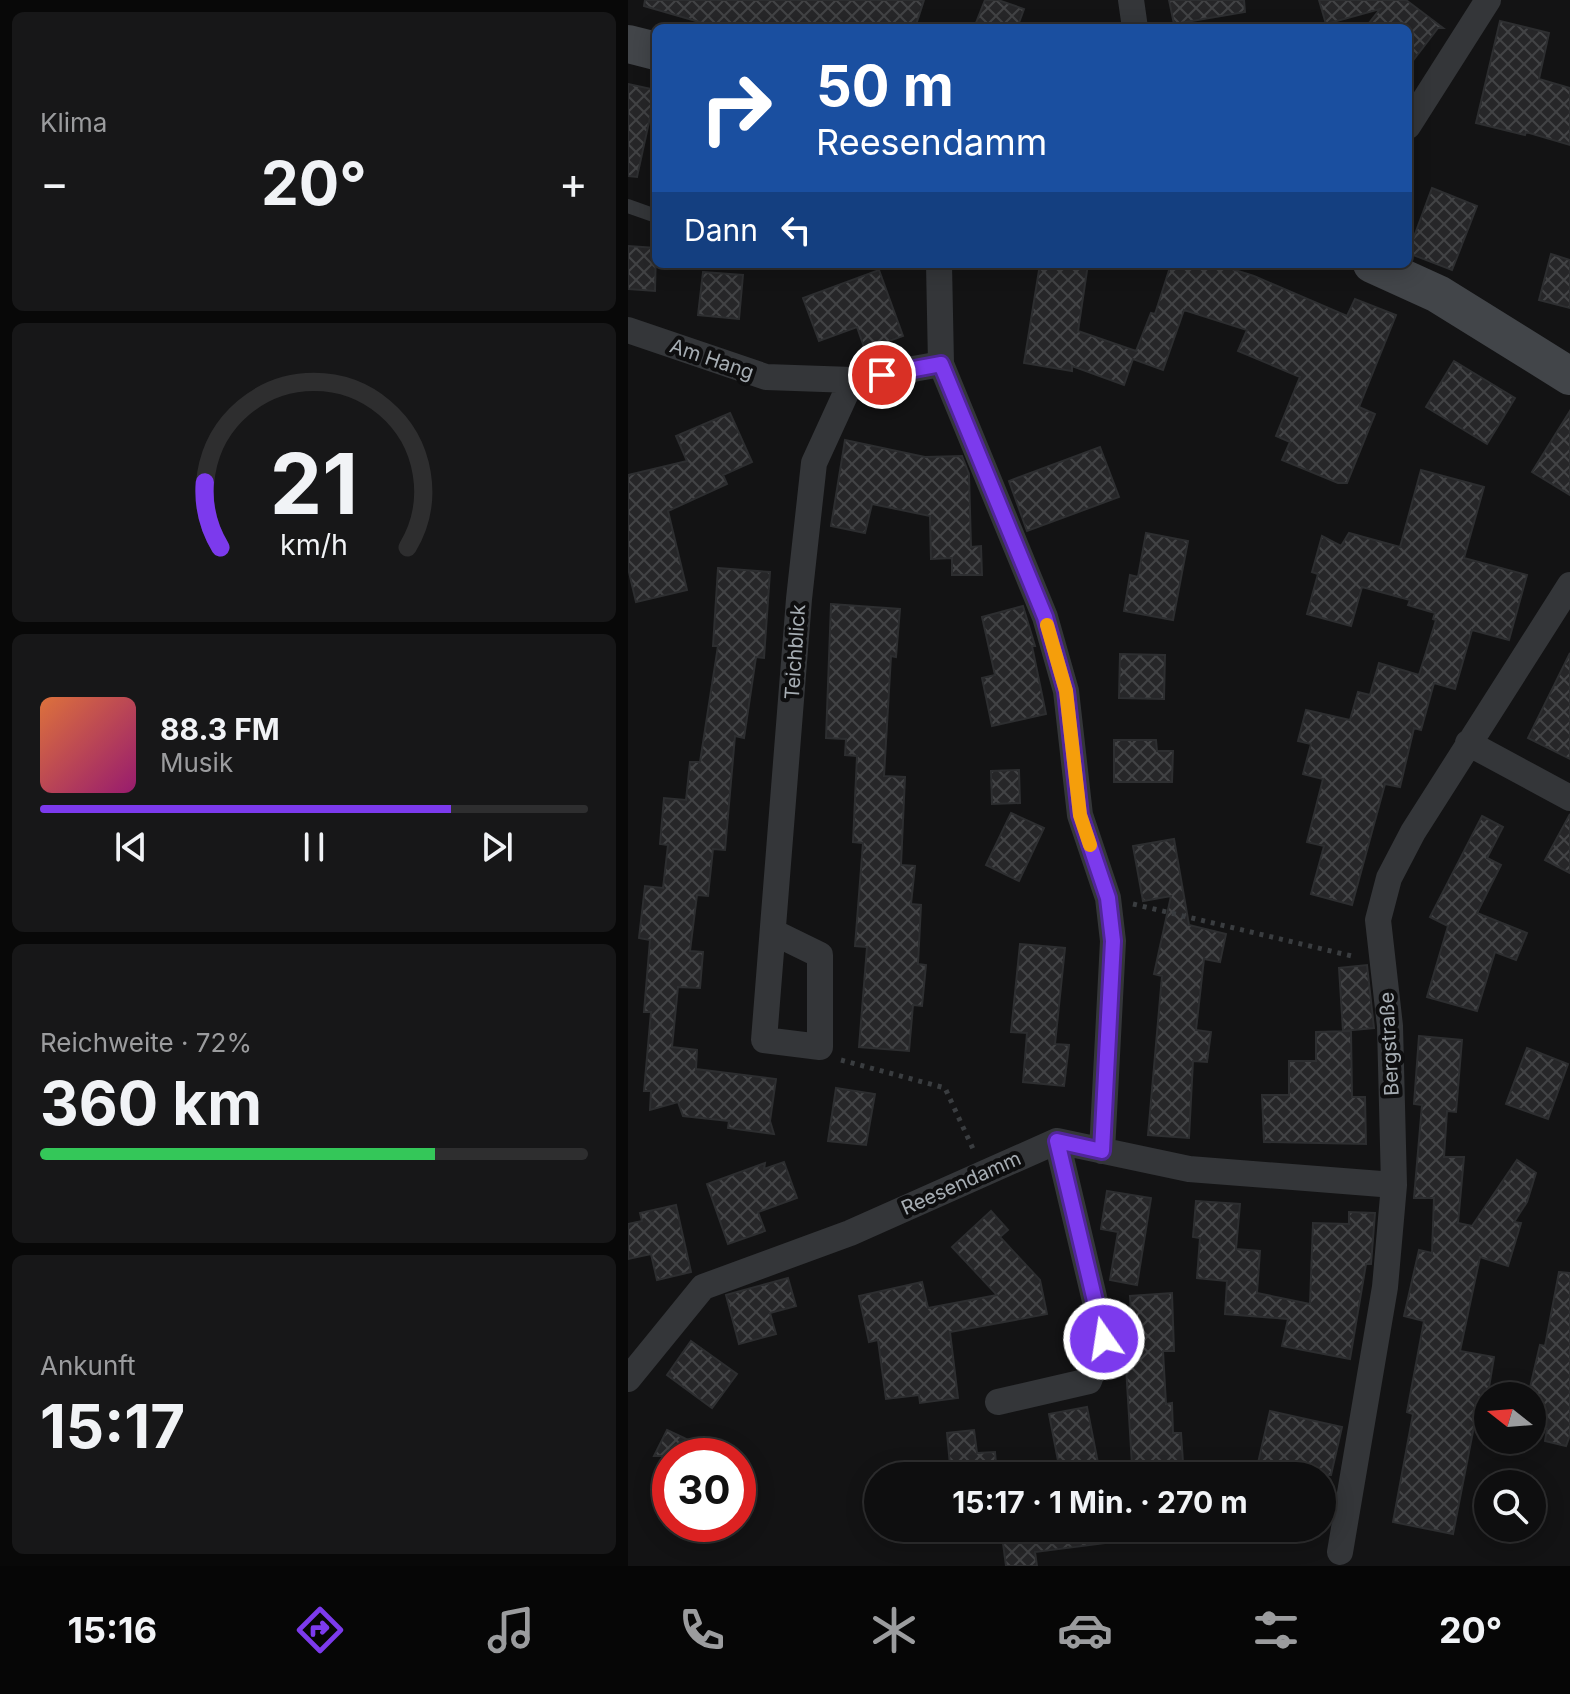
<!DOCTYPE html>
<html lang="de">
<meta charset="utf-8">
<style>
body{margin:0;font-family:Inter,sans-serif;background:#171718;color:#f1f3f6;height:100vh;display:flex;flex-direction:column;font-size:30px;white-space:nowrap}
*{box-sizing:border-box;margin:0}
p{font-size:26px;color:#9b9c9e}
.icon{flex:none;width:44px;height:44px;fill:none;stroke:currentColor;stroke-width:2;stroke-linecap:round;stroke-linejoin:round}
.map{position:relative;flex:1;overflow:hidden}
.details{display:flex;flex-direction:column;gap:12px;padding:12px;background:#080808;width:628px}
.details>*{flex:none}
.banner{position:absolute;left:24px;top:24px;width:760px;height:244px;border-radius:12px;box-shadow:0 4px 20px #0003,0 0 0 2px #2e2e2f;background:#1a4fa0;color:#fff;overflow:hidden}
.needle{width:52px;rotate:287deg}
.tools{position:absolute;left:846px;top:1382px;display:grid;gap:16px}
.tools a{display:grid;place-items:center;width:72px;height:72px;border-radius:50%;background:#0e0e0f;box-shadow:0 4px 20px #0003,0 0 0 2px #2e2e2f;font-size:40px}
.speed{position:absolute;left:24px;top:1438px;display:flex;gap:16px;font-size:40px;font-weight:700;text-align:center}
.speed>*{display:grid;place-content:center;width:104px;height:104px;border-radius:50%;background:#0e0e0f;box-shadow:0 4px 20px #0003,0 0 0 2px #2e2e2f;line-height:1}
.speed .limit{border:12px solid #d22;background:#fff;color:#111}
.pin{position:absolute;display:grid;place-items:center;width:68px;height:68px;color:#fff;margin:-34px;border:4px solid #fff;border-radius:50%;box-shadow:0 2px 8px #0007}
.me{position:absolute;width:88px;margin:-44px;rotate:347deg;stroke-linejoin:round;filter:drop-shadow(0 0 6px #0008)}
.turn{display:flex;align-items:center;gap:28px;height:168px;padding:0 32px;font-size:36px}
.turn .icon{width:104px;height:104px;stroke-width:2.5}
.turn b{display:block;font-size:56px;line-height:68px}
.then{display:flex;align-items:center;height:76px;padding:0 32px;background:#0003;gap:16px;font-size:30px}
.big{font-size:60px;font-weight:700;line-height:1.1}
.details .widget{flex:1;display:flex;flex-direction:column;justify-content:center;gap:12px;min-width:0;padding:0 28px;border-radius:12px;background:#171718}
.details .dial{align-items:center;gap:0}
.dial svg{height:208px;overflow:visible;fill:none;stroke:#2e2e2f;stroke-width:7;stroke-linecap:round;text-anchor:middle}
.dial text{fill:#f1f3f6;stroke:none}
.song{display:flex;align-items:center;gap:24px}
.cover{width:96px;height:96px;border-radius:12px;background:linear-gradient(135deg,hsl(20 70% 55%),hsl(320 70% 35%))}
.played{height:8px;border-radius:4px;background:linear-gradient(90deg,#7c3aed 75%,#2e2e2f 75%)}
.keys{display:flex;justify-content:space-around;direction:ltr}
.heat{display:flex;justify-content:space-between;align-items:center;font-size:44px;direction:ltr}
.charge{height:12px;border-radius:6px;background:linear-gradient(90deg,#34c759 72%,#2e2e2f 0)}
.trip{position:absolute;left:236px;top:1462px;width:472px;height:80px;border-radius:40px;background:#0e0e0f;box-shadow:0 4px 20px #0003,0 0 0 2px #2e2e2f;font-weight:700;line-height:80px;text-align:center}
.menu{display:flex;height:128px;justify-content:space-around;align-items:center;background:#060606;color:#9b9c9e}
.menu .icon{width:56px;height:56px}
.menu .active{color:#7c3aed}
.menu b{font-size:36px;color:#f1f3f6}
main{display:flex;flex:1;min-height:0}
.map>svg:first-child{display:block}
.building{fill:url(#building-cross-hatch);stroke:#2d2e30;stroke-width:2}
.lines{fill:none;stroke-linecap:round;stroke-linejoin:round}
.path{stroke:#3a3d40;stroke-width:5;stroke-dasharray:4 6;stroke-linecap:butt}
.lane{stroke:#343639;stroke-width:14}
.street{stroke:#343639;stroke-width:26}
.secondary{stroke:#424549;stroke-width:38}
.route-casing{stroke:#51269a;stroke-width:20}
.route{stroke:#7c3aed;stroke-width:14}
.slow{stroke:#f59e0b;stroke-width:14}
.labels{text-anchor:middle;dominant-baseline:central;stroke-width:8;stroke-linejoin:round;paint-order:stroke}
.street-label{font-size:20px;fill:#a6adb3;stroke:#0e0e0f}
</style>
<main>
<section class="details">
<div class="widget"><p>Klima</p>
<div class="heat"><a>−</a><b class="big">20°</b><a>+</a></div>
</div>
<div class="widget dial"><svg viewBox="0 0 100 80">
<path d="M14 69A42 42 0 1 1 86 69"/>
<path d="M14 69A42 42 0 0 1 8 44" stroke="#7c3aed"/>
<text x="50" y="56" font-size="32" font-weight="700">21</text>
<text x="50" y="72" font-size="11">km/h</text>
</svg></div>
<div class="widget">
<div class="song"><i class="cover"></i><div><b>88.3 FM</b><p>Musik</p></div></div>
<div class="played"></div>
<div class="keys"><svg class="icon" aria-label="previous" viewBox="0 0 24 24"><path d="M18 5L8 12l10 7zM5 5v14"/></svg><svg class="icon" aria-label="pause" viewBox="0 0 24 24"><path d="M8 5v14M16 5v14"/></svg><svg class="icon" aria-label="next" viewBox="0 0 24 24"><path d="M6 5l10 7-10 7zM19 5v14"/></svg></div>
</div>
<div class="widget"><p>Reichweite · 72%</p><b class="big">360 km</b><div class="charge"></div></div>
<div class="widget"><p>Ankunft</p><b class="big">15:17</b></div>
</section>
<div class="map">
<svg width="942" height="1566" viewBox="0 0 942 1566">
<defs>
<pattern id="building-cross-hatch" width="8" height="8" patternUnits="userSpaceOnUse" patternTransform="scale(2)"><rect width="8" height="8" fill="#262628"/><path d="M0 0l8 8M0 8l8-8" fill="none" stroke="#424345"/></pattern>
</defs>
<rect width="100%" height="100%" fill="#131314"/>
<path class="building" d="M17,0H296L287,28H92L16,6Z
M357,0H370L396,9L389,28H346Z
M541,0H616L617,12L546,24Z
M691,0H778L815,28H810L780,67V28H737L752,9L698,24Z
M872,21L921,33L911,79L942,88V145L898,132L897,135L848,123Z
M0,84L28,90L9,177L0,176Z
M804,188L849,206L824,270L780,253Z
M0,246L28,248L27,291L0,289Z
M923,254L942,260V308L911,300Z
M412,264H460L450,331L508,351L523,313L527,314L543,264H588L626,276L719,316L727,299L768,315L731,407L747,414L719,483H710L654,460L662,442L648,436L672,377L610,351L619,330L556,310L535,370L505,359L496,385L444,366V371L396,363Z
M251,270L275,336L237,350L229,327L191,341L175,298Z
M75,272L115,275L111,319L70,315Z
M826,361L887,398L859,444L798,407Z
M942,411V495L904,472Z
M102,413L124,462L95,475L99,484L40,511L59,590L8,602L0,568V475L59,461L48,436Z
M217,440L297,457L334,456L341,474L343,547L353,546L354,575H324V558L303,559L302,516L244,504L237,533L203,526Z
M472,447L491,497L399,531L381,481Z
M793,470L856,487L836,558L899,575L881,640L844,630L827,689L806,683L793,730L786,728L772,787L757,784L724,905L683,894L696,846L679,842L695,779L675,774L683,744L670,741L678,710L722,720L730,692L742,695L751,663L791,675L808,620L805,619L807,613L780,605L782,600L734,587L723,626L679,614L690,574L684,572L694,536L713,546L721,533L772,547Z
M518,533L560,541L545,620L496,611L502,575L510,577Z
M90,568L142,572L136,658L128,657L116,738L107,736L97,850L85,849L80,896L69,895L62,951L75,952L72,988L50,987L44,1047L69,1050L68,1069L148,1079L142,1121L146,1134L100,1128L101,1121L55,1116L50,1102L22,1110L23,1091H16L23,1012H16L22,940L11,938L17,886L35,888L40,845L32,844L36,798L58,800L62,762H72L90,646H85Z
M203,604L272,609L268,657L263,656L256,776L277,777L273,865L287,866L283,904L293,905L290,964L298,965L294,1006L285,1005L281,1051L231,1047L239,947L227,946L235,843L225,842L229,756L217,755L218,739L198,738Z
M395,606L407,646H404L418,714L364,726L354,678L367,675L354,617Z
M942,653V759L900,738Z
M492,654L537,655L536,699L491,698Z
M486,740H528L529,751H545L544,782H486Z
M391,770L392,803L364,804L363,771Z
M383,813L416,828L391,881L358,865Z
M942,814V873L917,860Z
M854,816L875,827L859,858L873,865L849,913L899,933L888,960L867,952L849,1011L799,997L820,926L802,917Z
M546,839L561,925L598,934L592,962L576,959L568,1030L583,1032L579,1062L565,1061L561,1138L520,1135L534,976L526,974L543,896L515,901L505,846Z
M392,944L437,948L427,1044L441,1045L436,1086L395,1082L399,1033L383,1032Z
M739,965L746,1028L715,1031L711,968Z
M723,1031L724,1097H737L738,1144L636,1142L634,1095H661V1061H688V1032Z
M791,1036L834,1040L828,1112L819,1111L816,1157H836L830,1223L844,1226L889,1160L908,1173L899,1202L886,1222L893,1223L880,1266L852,1257L832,1351L866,1357L856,1418L848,1416L825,1534L765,1522L785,1414L779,1412L796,1321L776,1316L791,1250L804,1253L806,1198H786L794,1105L786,1104Z
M899,1048L940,1064L920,1119L878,1104Z
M208,1088L247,1094L238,1145L200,1141Z
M156,1162L169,1198L130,1212L137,1231L100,1244L79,1184L137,1163L136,1169Z
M479,1191L523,1198L509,1285L482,1280L490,1232L473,1229Z
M568,1201L612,1204L608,1249L632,1251L629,1293L682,1304L685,1223L721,1224V1212L747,1213L743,1264H738L722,1359L654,1346L660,1319L597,1314L599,1281L569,1278L572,1238L565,1237Z
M48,1205L63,1272L29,1280L23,1254L0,1259V1224L14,1221L12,1213Z
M363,1211L380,1230L372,1237L412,1280L419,1314L322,1332L330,1398L292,1403L291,1395L258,1399L250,1340L241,1342L231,1296L294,1282L300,1308L369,1295L324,1247Z
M931,1272L942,1273V1435L938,1446L917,1441L919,1429L904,1426V1396H900L912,1345L917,1346Z
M160,1278L168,1306L142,1313L148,1334L111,1344L98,1295Z
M544,1293L546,1351H535L538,1404L544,1403L545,1433H553L555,1462L504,1465L496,1334L504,1333L502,1296Z
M63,1341L109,1374L84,1408L39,1375Z
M459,1407L470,1463L432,1471L421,1414Z
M642,1411L714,1427L703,1475L627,1476Z
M39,1430L56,1438L91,1456H26Z
M346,1430L349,1453L367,1452L369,1476H323L319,1433Z
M373,1528H485L486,1542L407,1552L409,1566H378Z"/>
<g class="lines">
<path class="path" d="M505,904L728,957
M213,1060L317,1088L346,1151"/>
<path class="lane" d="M0,206L28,216"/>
<path class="street" d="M503,0L507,28
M780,126L860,0
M311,264L313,364L417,617L438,691L452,815L480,898L485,941L474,1151
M0,330L138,377L224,380L313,364
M840,743L942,798
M145,932L192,955V1047L136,1040L171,599L186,463L224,380
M0,1379L75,1287L222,1233L429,1141L561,1169L766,1185
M370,1402L461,1381L476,1339L429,1141
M712,1552L757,1287L766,1185L762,1026L750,920L761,878L785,832L942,585"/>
<path class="secondary" d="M0,44L28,51
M744,264L810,294L942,376"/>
</g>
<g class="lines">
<g class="route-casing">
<path id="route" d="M254,375L313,364L417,617L438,691L452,815L480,898L485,941L474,1151L429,1141L476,1339"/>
</g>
<use href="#route" class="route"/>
<path class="slow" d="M419,625L438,691L452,815L462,845"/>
</g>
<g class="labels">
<g class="street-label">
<text transform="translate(84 359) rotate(19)">Am Hang</text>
<text transform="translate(167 652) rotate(-86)">Teichblick</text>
<text transform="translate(761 1044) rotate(-93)">Bergstraße</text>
<text transform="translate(333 1183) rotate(-24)">Reesendamm</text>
</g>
</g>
</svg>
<div class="tools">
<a><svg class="needle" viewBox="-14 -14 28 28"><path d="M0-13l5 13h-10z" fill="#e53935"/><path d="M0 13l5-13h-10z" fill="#9b9c9e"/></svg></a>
<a><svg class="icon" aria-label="search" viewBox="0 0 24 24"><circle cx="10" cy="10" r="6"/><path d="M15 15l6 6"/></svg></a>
</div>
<div class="speed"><div class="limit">30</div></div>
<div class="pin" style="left:254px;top:375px;background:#d93025"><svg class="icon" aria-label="arrive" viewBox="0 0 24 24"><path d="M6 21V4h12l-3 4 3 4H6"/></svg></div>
<svg class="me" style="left:476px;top:1339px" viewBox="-20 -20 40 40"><circle r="17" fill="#7c3aed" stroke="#fff" stroke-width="3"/><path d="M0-11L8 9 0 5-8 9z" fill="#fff"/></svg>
<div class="trip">15:17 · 1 Min. · 270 m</div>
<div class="banner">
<div class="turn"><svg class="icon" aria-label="right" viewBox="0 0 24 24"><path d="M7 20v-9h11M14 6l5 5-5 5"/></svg><div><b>50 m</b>Reesendamm</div></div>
<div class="then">Dann<svg class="icon" aria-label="left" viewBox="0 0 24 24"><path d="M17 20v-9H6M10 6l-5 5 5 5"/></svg></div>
</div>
</div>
</main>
<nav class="menu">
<b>15:16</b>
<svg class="icon active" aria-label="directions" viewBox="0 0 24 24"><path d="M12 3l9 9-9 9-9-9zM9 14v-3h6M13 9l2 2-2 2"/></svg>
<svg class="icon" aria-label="music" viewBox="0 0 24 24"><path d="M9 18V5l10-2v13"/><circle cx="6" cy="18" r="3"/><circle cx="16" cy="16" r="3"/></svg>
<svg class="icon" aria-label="phone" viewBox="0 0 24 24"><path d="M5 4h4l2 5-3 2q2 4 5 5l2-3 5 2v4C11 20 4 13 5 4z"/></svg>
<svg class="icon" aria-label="climate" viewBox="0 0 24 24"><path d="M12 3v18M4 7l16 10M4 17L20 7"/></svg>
<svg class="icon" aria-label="car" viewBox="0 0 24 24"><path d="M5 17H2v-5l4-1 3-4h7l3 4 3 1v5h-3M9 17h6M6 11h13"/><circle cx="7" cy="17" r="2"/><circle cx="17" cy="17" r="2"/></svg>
<svg class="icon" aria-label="filters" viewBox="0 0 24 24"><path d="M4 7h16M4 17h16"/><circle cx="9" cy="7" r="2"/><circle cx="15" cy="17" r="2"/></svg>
<b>20°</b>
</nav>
